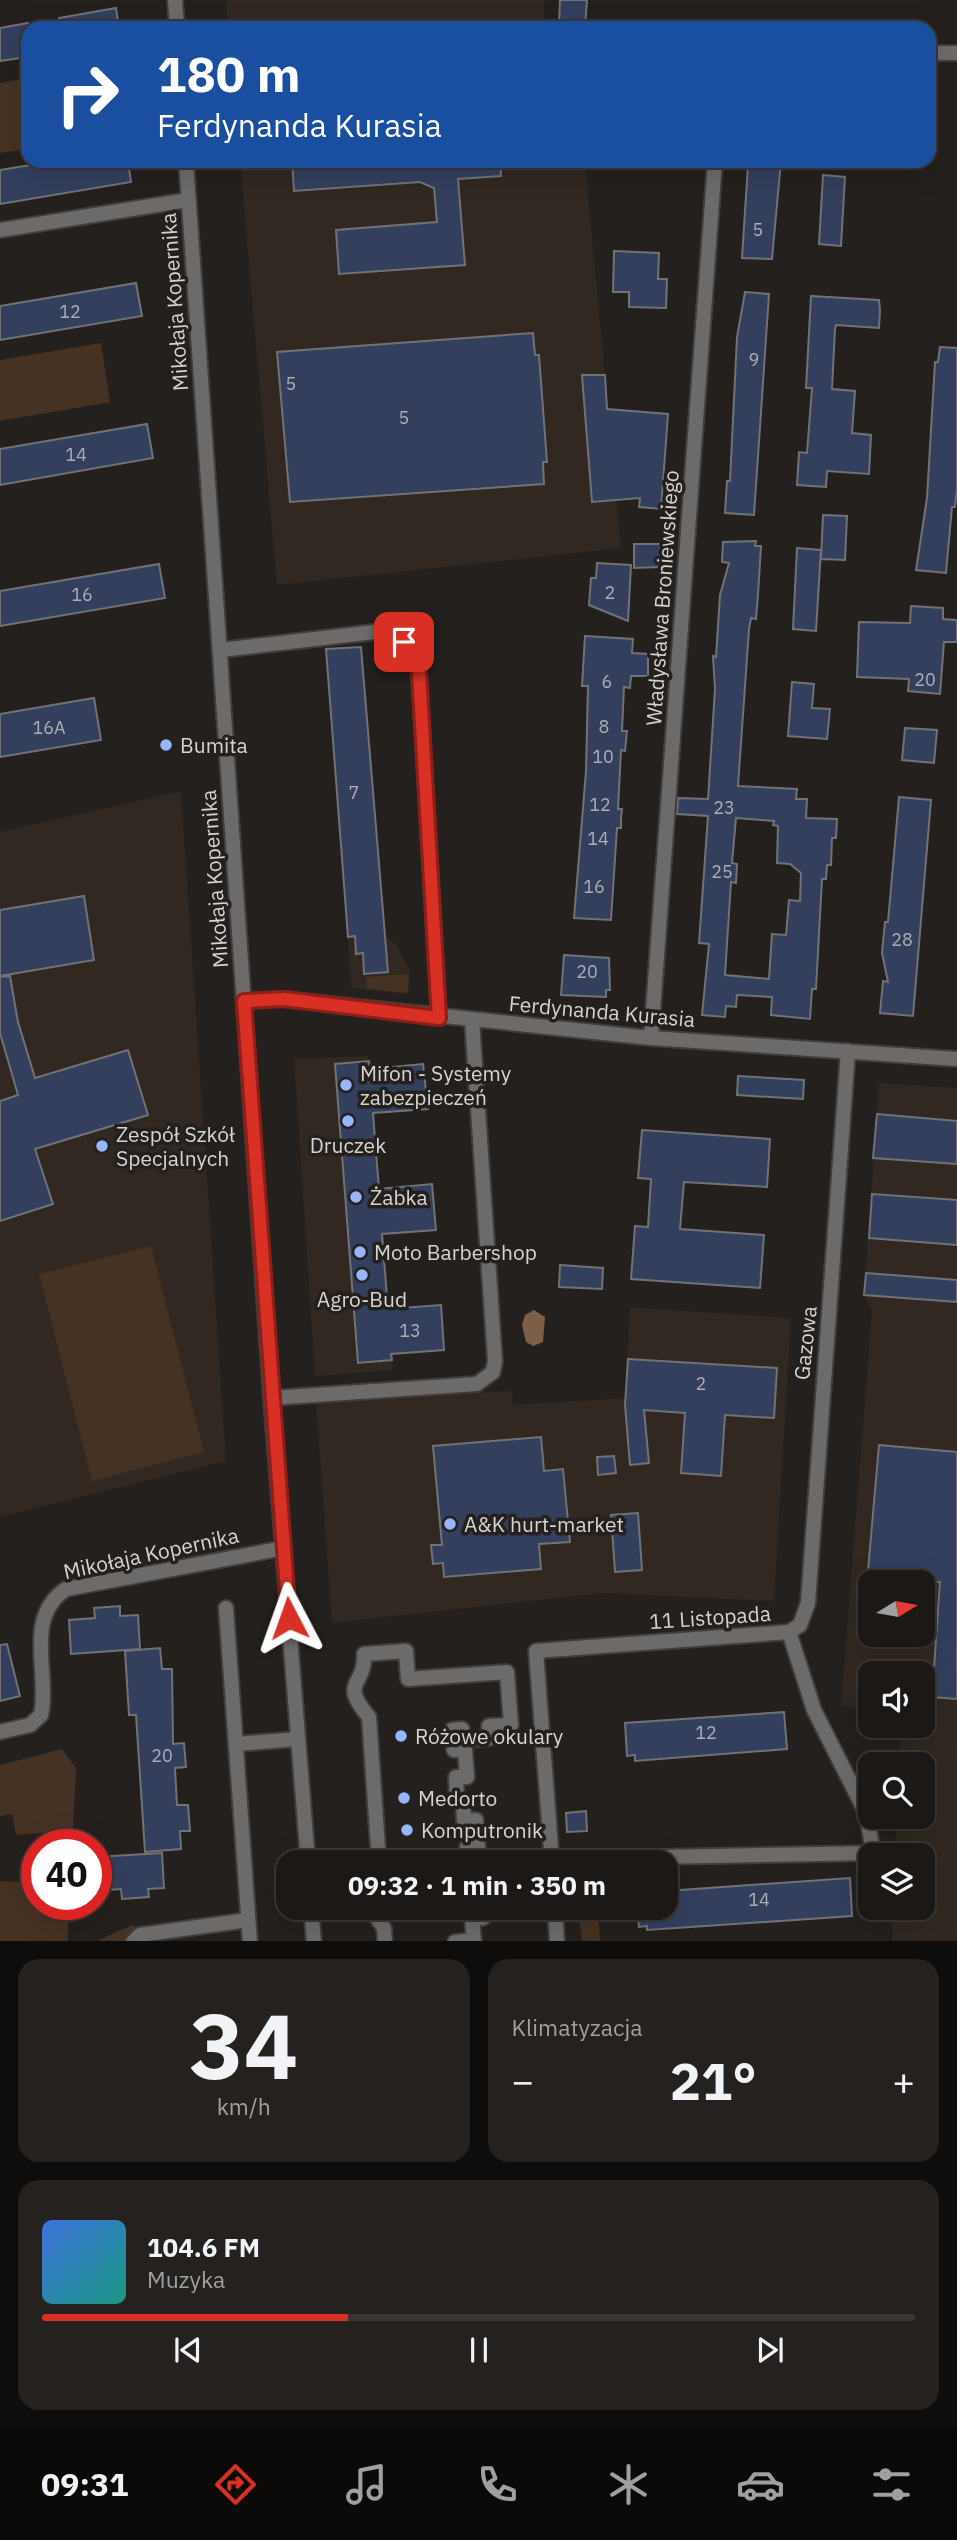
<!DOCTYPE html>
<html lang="pl">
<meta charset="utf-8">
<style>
body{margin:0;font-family:"IBM Plex Sans",sans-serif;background:#24211f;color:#f1f3f6;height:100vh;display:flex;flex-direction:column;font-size:26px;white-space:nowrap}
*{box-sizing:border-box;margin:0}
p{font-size:23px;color:#a0a0a1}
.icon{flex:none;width:38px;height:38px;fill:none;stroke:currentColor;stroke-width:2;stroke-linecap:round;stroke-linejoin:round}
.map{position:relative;height:1941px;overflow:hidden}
.drawer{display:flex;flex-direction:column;gap:18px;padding:18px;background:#0f0d0c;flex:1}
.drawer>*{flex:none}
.top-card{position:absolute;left:21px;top:21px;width:915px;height:147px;border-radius:21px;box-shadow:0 7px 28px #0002,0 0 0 2px #393735;background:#1a4fa0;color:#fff;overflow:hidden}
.needle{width:46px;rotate:79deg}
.fabs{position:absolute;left:858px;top:1570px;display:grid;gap:14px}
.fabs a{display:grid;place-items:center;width:77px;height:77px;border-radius:14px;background:#1b1816;box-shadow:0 7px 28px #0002,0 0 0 2px #393735;font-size:35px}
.speed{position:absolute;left:21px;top:1829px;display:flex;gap:14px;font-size:35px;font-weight:700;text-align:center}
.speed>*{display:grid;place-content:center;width:91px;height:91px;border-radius:50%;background:#1b1816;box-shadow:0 7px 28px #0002,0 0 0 2px #393735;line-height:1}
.speed .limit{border:10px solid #d22;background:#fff;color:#111}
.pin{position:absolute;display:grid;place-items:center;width:60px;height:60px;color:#fff;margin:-30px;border-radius:14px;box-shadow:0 4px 10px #0006}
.me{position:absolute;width:77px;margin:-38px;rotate:356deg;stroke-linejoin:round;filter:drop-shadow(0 0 5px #0008)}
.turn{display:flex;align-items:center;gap:24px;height:147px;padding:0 21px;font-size:32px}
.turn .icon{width:91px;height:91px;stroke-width:2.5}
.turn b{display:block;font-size:49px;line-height:60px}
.big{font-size:52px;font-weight:800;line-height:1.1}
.drawer .tile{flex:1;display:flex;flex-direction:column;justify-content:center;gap:10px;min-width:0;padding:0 24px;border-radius:21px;background:#24211f}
.drawer .dial{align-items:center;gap:0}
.dial b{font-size:91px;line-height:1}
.song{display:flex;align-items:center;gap:21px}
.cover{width:84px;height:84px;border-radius:10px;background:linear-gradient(135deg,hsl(220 70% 55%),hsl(170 70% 35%))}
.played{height:7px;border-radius:4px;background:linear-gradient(90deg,#d93025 35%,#393735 35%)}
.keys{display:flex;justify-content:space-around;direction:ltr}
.heat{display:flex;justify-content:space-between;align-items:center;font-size:38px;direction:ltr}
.drawer .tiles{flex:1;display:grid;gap:18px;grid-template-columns:1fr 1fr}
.tile:last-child{grid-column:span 2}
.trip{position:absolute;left:276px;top:1850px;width:402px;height:70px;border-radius:21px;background:#1b1816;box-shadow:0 7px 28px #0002,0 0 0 2px #393735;font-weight:800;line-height:70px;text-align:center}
.menu{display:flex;height:112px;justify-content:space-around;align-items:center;background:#0b0a09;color:#a0a0a1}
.menu .icon{width:49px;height:49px}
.menu .current{color:#d93025}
.menu b{font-size:32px;color:#f1f3f6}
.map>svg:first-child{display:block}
.built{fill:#302821;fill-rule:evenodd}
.green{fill:#463222}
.water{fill:#7d5e46}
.building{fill:#333f5d;stroke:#707276;stroke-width:2;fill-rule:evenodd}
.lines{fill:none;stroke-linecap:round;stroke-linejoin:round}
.pedestrian-casing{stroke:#403d3b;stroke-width:18}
.minor-casing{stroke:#403d3b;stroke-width:18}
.tertiary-casing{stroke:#403d3b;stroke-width:18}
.pedestrian{stroke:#6d6b6a;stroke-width:14}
.minor{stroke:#6d6b6a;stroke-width:14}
.tertiary{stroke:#6d6b6a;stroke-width:14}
.route-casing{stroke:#8d1f18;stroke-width:18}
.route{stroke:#d93025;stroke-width:12}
.poi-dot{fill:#98b6fd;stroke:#24201e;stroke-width:2.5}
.labels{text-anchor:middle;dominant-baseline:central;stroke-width:7;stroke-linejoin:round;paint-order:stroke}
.number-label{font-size:18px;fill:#adaeb4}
.street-label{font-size:21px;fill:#d6d3d1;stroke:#24201e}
.poi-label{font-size:21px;fill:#d6d3d1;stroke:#24201e;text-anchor:start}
</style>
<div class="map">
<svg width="957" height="1942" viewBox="0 0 957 1942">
<rect width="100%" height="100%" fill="#24201e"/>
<path class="built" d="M226,0H544V28H228Z
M240,161H585L621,548L277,585Z
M181,791L226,1461L0,1517V832Z
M383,934L396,944L410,971L408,994L351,988L348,937Z
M368,1056L370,1069L362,1114L373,1113L379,1189H368L393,1370L315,1376L294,1059Z
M879,1083L957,1088V1941H892L893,1908H922V1855H895L897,1817L922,1816V1764H899L901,1726H922V1673H870V1710L841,1706L872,1310L864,1295ZM870,1582H922V1634H870Z
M630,1307L791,1318L774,1601L603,1593L332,1623L316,1401L512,1391L513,1405L625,1398Z"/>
<path class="green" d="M28,78V149L0,153V83Z
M101,343L110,402L0,421V360Z
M409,974L408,993L367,989L366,977Z
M151,1246L204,1452L92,1481L39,1274Z
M62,1749L76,1768L73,1830L16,1835L12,1814L0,1816V1765Z
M0,1881L23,1882L37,1887V1904H68V1941H0Z
M565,1908H598L600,1941H582L580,1922L566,1918Z
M133,1925L142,1936L140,1941L94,1942Z"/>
<path class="water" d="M534,1310L545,1317L543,1342L533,1346L526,1342L522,1325L525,1315Z"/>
<path class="building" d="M560,0H587L585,27L559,25Z
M116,8L119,28H60L59,18Z
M28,23V57L0,61V28Z
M55,161H128L131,182L0,204V170Z
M292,161H500L501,176L458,179L465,265L339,274L336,230L437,222L434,188L420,182L294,191Z
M752,161H781L772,259L742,258L748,165H751Z
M823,175L845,177L841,246L819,244Z
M614,251L659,253L658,279H667L666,308L629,307V292H613Z
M136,283L142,316L0,340V306Z
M745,292L769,294L754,515L725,513L727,481H730L737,337Z
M811,296L879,300L880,310L879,328L836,325L835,329L832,389L855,391L852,433L871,435L869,474L827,471L826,487L797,485L799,452L807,453L812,388H806Z
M533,333L535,355H539L547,462H543L544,484L290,502L277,352Z
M940,347L957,348V488L955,507H952L946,573L916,570L927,498L935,362H938Z
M582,375H605L607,409L668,414L661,509L639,507L640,498L592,502Z
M147,424L153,458L0,485V449Z
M823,515L847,516L845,560L821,559Z
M756,541L755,546H761L758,595L756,619L751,618L749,629L738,786L797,789L796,799H807L806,818L837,819L836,838H832L831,865H827L826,879H822L816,989H812L810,1019L771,1015L772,997L737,995L736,1007L726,1006L725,1017L702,1015L709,944L699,943L708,816L677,814L678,798L708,799L715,689L713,656L716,657L720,595L729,563L722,562L723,542ZM736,818L774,821L773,825L778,826L777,863L790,864L801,873L800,901L789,900L786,935L772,934L769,979L725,975L731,882L736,883L737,864L732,863Z
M634,544H660V567L634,568Z
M797,548L821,550L816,631L793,629Z
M597,563L631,565L628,621L589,605L591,578H596Z
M159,564L165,598L0,626V591Z
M911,606L943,608V619L957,620V642H944L940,694L908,691L909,679L857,677L859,622L910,623Z
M585,636L633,639L632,653L648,654V676H631L630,688L624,687L622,731H627L625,751L621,750L618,809H622L621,818V828H617L611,920L574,918L586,771L588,686H582Z
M361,647L388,972L364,974L363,953L356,954L355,936L348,937L326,649Z
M792,682L814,684L812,708L830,709L827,739L788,736Z
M94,698L101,740L0,757V714Z
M905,728L937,730L934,763L902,760Z
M899,797L931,800L913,1016L880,1013L883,981L888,982L882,953L885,922H888Z
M84,896L94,960L0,976V910Z
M564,955L609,958L610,990H606V997L561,995Z
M10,976L18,1022L35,1078L128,1050L148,1115L35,1149L53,1204L0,1221V1101L18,1095L0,1033V977Z
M369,1061L370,1069L423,1064L428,1109L373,1113L376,1152L379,1189L432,1184L436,1230L382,1234L388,1309L441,1305L444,1350L391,1354L392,1360L358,1363L335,1064Z
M738,1076L804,1080L803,1099L737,1095Z
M877,1114L957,1121V1164L873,1158Z
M642,1130L770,1139L767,1187L684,1182L680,1229L764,1235L760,1288L631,1279L635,1226L648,1227L651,1179L638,1178Z
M872,1194L957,1200V1245L869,1238Z
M560,1265L603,1268L602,1289L559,1287Z
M866,1273L957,1280V1302L864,1295Z
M628,1359L777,1368L774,1418L725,1415L721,1476L681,1473L685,1413L644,1410L649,1463L630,1465L625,1405Z
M541,1437L544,1471L563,1469L570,1542L539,1544L541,1569L444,1577L443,1563L433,1564L431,1545H442L433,1446Z
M879,1445L957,1452V1699L932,1697L940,1582H867Z
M614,1456L616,1473L598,1475L597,1457Z
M638,1513L642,1570L615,1572L611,1515Z
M120,1606V1616L138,1615L140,1649L71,1654L69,1620L95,1618L94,1608Z
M7,1644L20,1696L0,1701V1645Z
M160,1648L162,1669H172L173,1744L184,1743L186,1767L175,1768L177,1805H188L190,1831H180L181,1849L145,1852L136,1715H129L125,1651Z
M784,1712L787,1749L635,1761V1755L627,1756L625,1723Z
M586,1811L587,1831L567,1832L566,1813Z
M162,1853L164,1888L148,1889L149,1897L122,1899L121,1889L96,1891V1857Z
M850,1878L852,1916L647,1930V1926L639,1927L637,1908H667V1891Z"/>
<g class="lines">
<g class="pedestrian-casing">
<path id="pedestrian" d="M379,1862L369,1717C338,1681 366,1687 364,1654L406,1651L408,1679L507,1672L511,1725L489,1726L490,1738L463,1740L462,1729L452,1730L454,1750H465L467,1777H456L457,1800H463L464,1821L476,1820L478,1847H467L468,1862
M370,1908L384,1928L385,1942
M455,1942L474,1940L472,1919L483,1918L482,1908"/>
</g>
<g class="minor-casing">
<path id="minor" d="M929,53H957
M0,230L188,200
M221,650L391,630L418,655L439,1018
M244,1001L283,999L651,1038L957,1059
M651,1038L715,161
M271,1398L477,1384L493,1372L495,1361L472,1021
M226,1608L250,1942
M0,1732L30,1725L41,1715C50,1672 23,1618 66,1589L284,1548
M236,1744L298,1739
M551,1859L873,1853L867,1815L814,1710L789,1632
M552,1862L536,1651L789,1632L800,1625L808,1603L848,1051
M555,1908L557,1942
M133,1942L140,1935L248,1920"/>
</g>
<g class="tertiary-casing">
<path id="tertiary" d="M175,0L177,28
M186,161L271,1398L308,1862
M311,1908L314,1942"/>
</g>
<use href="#pedestrian" class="pedestrian"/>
<use href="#minor" class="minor"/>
<use href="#tertiary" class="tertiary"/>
</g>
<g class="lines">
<g class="route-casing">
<path id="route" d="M289,1618L244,1001L284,999L439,1018L418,655L404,642"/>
</g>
<use href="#route" class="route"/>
</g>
<g class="poi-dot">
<circle cx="166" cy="745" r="7"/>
<circle cx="346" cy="1085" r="7"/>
<circle cx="348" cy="1121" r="7"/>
<circle cx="102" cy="1146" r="7"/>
<circle cx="356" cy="1197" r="7"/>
<circle cx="360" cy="1252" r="7"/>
<circle cx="362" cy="1275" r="7"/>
<circle cx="450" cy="1524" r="7"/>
<circle cx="401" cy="1736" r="7"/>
<circle cx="404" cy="1798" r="7"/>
<circle cx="407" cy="1830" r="7"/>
</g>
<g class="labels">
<g class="number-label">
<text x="758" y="229">5</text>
<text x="70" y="311">12</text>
<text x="754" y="359">9</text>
<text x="291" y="383">5</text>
<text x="404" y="417">5</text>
<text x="76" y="454">14</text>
<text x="610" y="592">2</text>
<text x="82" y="594">16</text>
<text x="925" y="679">20</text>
<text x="607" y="681">6</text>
<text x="604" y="726">8</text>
<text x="49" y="727">16A</text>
<text x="603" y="756">10</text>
<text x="354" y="792">7</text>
<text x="600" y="804">12</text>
<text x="724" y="807">23</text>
<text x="598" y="838">14</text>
<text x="722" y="871">25</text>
<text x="594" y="886">16</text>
<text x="902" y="939">28</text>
<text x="587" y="971">20</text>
<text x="410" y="1330">13</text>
<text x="701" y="1383">2</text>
<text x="706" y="1732">12</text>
<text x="162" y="1755">20</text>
<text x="759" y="1899">14</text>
</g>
<g class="street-label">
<text transform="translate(174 302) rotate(-94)">Mikołaja Kopernika</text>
<text transform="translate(662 598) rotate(-86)">Władysława Broniewskiego</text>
<text transform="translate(214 879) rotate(-94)">Mikołaja Kopernika</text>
<text transform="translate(602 1011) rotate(5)">Ferdynanda Kurasia</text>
<text transform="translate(805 1343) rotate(-84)">Gazowa</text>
<text transform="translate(151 1553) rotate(-12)">Mikołaja Kopernika</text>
<text transform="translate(710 1617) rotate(-4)">11 Listopada</text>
</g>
<g class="poi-label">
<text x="180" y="745">Bumita</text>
<text x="360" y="1073">Mifon - Systemy<tspan x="360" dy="24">zabezpieczeń</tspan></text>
<text x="116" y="1134">Zespół Szkół<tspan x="116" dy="24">Specjalnych</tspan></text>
<text x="348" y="1145" text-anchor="middle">Druczek</text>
<text x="370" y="1197">Żabka</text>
<text x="374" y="1252">Moto Barbershop</text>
<text x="362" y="1299" text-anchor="middle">Agro-Bud</text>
<text x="464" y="1524">A&amp;K hurt-market</text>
<text x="415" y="1736">Różowe okulary</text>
<text x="418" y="1798">Medorto</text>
<text x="421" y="1830">Komputronik</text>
</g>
</g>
</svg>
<div class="fabs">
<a><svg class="needle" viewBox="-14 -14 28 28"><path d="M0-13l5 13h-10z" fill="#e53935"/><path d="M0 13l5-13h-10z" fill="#a0a0a1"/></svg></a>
<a><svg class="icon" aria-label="sound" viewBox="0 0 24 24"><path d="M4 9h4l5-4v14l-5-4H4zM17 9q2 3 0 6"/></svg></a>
<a><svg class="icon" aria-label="search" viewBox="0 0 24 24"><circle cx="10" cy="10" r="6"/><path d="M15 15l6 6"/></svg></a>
<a><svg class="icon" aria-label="layers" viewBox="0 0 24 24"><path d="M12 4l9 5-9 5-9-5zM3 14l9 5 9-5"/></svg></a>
</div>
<div class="speed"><div class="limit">40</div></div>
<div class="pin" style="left:404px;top:642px;background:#d93025"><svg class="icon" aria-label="arrive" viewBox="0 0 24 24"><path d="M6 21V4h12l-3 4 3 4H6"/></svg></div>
<svg class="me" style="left:289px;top:1618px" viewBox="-20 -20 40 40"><path d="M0-17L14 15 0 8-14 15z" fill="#d93025" stroke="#fff" stroke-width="4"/></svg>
<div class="trip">09:32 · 1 min · 350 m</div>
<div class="top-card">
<div class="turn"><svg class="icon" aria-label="right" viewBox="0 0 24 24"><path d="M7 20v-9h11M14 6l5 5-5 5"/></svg><div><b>180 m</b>Ferdynanda Kurasia</div></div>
</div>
</div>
<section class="drawer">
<div class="tiles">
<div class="tile dial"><b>34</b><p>km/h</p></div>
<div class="tile"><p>Klimatyzacja</p>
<div class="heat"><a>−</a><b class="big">21°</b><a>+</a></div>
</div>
<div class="tile">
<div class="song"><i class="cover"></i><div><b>104.6 FM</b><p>Muzyka</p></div></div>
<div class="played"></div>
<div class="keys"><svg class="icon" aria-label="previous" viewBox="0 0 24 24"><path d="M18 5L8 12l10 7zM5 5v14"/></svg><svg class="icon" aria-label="pause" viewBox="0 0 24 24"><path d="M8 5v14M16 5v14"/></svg><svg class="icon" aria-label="next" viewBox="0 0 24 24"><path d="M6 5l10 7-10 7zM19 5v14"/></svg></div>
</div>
</div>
</section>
<nav class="menu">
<b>09:31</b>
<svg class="icon current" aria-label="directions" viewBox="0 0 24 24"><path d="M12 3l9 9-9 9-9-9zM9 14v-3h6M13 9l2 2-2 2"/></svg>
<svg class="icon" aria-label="music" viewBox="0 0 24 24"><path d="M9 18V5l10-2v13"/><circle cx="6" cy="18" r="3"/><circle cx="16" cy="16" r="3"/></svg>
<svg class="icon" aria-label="phone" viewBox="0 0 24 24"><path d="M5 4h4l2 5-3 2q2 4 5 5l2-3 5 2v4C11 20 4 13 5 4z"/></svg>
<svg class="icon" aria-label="climate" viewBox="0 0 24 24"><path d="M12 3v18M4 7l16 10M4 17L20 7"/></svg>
<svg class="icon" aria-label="car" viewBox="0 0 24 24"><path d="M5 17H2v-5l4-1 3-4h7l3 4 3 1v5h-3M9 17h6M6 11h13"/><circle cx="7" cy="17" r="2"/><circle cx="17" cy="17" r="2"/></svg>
<svg class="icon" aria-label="filters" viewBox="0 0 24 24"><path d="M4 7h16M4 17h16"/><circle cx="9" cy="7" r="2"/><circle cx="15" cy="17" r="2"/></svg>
</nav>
